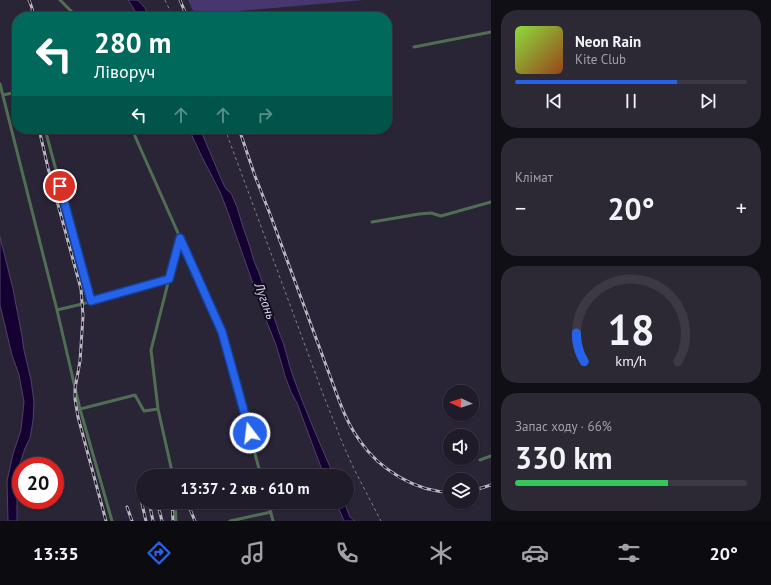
<!DOCTYPE html>
<html lang="uk">
<meta charset="utf-8">
<style>
body{margin:0;font-family:"PT Sans",sans-serif;background:#2c2834;color:#f1f3f6;height:100vh;display:flex;flex-direction:column;font-size:15px;white-space:nowrap}
*{box-sizing:border-box;margin:0}
p{font-size:13px;color:#a1a1a8}
.icon{flex:none;width:22px;height:22px;fill:none;stroke:currentColor;stroke-width:2;stroke-linecap:round;stroke-linejoin:round}
.map{position:relative;flex:1;overflow:hidden}
.panel{display:flex;flex-direction:column;gap:10px;padding:10px;background:#110f16;width:280px}
.panel>*{flex:none}
.top-card{position:absolute;left:12px;top:12px;width:380px;height:122px;border-radius:16px;box-shadow:0 1px 3px #0004,0 0 0 1px #3c3945;background:#00695c;color:#fff;overflow:hidden}
.needle{width:26px;rotate:273deg}
.controls{position:absolute;left:443px;top:385px;display:grid;gap:8px}
.controls a{display:grid;place-items:center;width:36px;height:36px;border-radius:50%;background:#1f1b28;box-shadow:0 1px 3px #0004,0 0 0 1px #3c3945;font-size:20px}
.speed{position:absolute;left:12px;top:457px;display:flex;gap:8px;font-size:20px;font-weight:700;text-align:center}
.speed>*{display:grid;place-content:center;width:52px;height:52px;border-radius:50%;background:#1f1b28;box-shadow:0 1px 3px #0004,0 0 0 1px #3c3945;line-height:1}
.speed .limit{border:6px solid #d22;background:#fff;color:#111}
.pin{position:absolute;display:grid;place-items:center;width:34px;height:34px;color:#fff;margin:-17px;border:2px solid #fff;border-radius:50%;box-shadow:0 1px 4px #0007}
.me{position:absolute;width:44px;margin:-22px;rotate:345deg;stroke-linejoin:round;filter:drop-shadow(0 0 3px #0008)}
.turn{display:flex;align-items:center;gap:14px;height:84px;padding:0 16px;font-size:18px}
.turn .icon{width:52px;height:52px;stroke-width:2.5}
.turn b{display:block;font-size:28px;line-height:34px}
.lanes{display:flex;align-items:center;height:38px;padding:0 16px;background:#0003;justify-content:center;gap:20px;direction:ltr}
.lanes .off{opacity:.35}
.big{font-size:30px;font-weight:800;line-height:1.1}
.panel .widget{flex:1;display:flex;flex-direction:column;justify-content:center;gap:6px;min-width:0;padding:0 14px;border-radius:16px;background:#2c2834}
.panel .dial{align-items:center;gap:0}
.dial svg{height:104px;overflow:visible;fill:none;stroke:#3c3945;stroke-width:7;stroke-linecap:round;text-anchor:middle}
.dial text{fill:#f1f3f6;stroke:none}
.song{display:flex;align-items:center;gap:12px}
.cover{width:48px;height:48px;border-radius:6px;background:linear-gradient(135deg,hsl(90 70% 55%),hsl(20 70% 35%))}
.played{height:4px;border-radius:2px;background:linear-gradient(90deg,#2563eb 70%,#3c3945 70%)}
.keys{display:flex;justify-content:space-around;direction:ltr}
.heat{display:flex;justify-content:space-between;align-items:center;font-size:22px;direction:ltr}
.charge{height:6px;border-radius:3px;background:linear-gradient(90deg,#34c759 66%,#3c3945 0)}
.trip{position:absolute;left:136px;top:469px;width:218px;height:40px;border-radius:20px;background:#1f1b28;box-shadow:0 1px 3px #0004,0 0 0 1px #3c3945;font-weight:800;line-height:40px;text-align:center}
.tabs{display:flex;height:64px;justify-content:space-around;align-items:center;background:#0c0b10;color:#a1a1a8}
.tabs .icon{width:28px;height:28px}
.tabs .active{color:#2563eb}
.tabs b{font-size:18px;color:#f1f3f6}
main{display:flex;flex:1;min-height:0}
.map>svg:first-child{display:block}
.green{fill:#48366e}
.water{fill:#150032;stroke:#504167}
.lines{fill:none;stroke-linecap:round;stroke-linejoin:round}
.path{stroke:#837f8e;stroke-width:1;stroke-dasharray:3 3;stroke-linecap:butt}
.service{stroke:#506e54;stroke-width:3}
.rail-casing{stroke:#b9b5c2;stroke-width:3}
.rail{stroke:#110f17;stroke-width:1.5;stroke-dasharray:4.5;stroke-linecap:butt}
.route-casing{stroke:#184099;stroke-width:10}
.route{stroke:#2563eb;stroke-width:7}
.labels{text-anchor:middle;dominant-baseline:central;stroke-width:4;stroke-linejoin:round;paint-order:stroke}
.water-label{font-size:13px;font-style:italic;fill:#ddd3fe;stroke:#110f17}
</style>
<main>
<div class="map">
<svg width="491" height="521" viewBox="0 0 491 521">
<rect width="100%" height="100%" fill="#292436"/>
<path class="green" d="M188,0H364L195,15Z"/>
<path class="water" d="M128,0H138L145,8L149,17H139Z
M189,129H200L201,131L222,181L226,189L231,193L237,207L243,227L250,247L254,261L259,273L279,332C286,347 288,364 294,379C306,412 320,444 334,476H325L322,470L297,403L291,392L285,376L282,365L276,345L263,312L226,207L220,192L201,155Z
M0,237L13,289L22,336L24,350L31,380L34,402L33,421L30,438L25,448L17,473V521H8L7,481L13,454L21,430L24,402L19,375L12,355L0,305Z
M336,502H344L350,517L355,521H344Z"/>
<g class="lines">
<path class="path" d="M165,0L173,17
M225,129L323,394L342,442L354,469L381,521"/>
<path class="service" d="M60,0L77,17
M414,47L491,32
M0,84L57,310L80,409L112,521
M3,95L17,92
M45,129L91,301
M132,129L138,143L222,332L261,476
M372,222L419,214L431,213L441,216L491,202
M57,310L82,304L169,279
M80,409L135,395L144,411L158,409
M480,460L491,456
M173,476L158,409L151,350L169,279L180,238
M175,502L176,521
M268,502L273,521
M230,521L271,512"/>
<g class="rail-casing">
<path id="rail" d="M29,0L32,8L33,17
M180,0L187,17
M39,129L48,168L81,289L83,316L80,361L75,389V399L78,417L106,521
M239,129L255,176L270,214L340,403C345,416 351,429 360,441C379,469 416,492 450,492
M177,475V476
M138,487L146,521
M472,491L491,485
M149,502L153,521
M157,502L162,521
M172,502L173,521
M187,502L195,521
M127,507L132,521"/>
</g>
<use href="#rail" class="rail"/>
</g>
<g class="lines">
<g class="route-casing">
<path id="route" d="M60,186L91,301L169,279L180,238L222,332L250,433"/>
</g>
<use href="#route" class="route"/>
</g>
<g class="labels">
<g class="water-label">
<text transform="translate(265 301) rotate(70)">Лугань</text>
</g>
</g>
</svg>
<div class="controls">
<a><svg class="needle" viewBox="-14 -14 28 28"><path d="M0-13l5 13h-10z" fill="#e53935"/><path d="M0 13l5-13h-10z" fill="#a1a1a8"/></svg></a>
<a><svg class="icon" aria-label="sound" viewBox="0 0 24 24"><path d="M4 9h4l5-4v14l-5-4H4zM17 9q2 3 0 6"/></svg></a>
<a><svg class="icon" aria-label="layers" viewBox="0 0 24 24"><path d="M12 4l9 5-9 5-9-5zM3 14l9 5 9-5"/></svg></a>
</div>
<div class="speed"><div class="limit">20</div></div>
<div class="pin" style="left:60px;top:186px;background:#d93025"><svg class="icon" aria-label="arrive" viewBox="0 0 24 24"><path d="M6 21V4h12l-3 4 3 4H6"/></svg></div>
<svg class="me" style="left:250px;top:433px" viewBox="-20 -20 40 40"><circle r="17" fill="#2563eb" stroke="#fff" stroke-width="3"/><path d="M0-11L8 9 0 5-8 9z" fill="#fff"/></svg>
<div class="trip">13:37 · 2 хв · 610 m</div>
<div class="top-card">
<div class="turn"><svg class="icon" aria-label="left" viewBox="0 0 24 24"><path d="M17 20v-9H6M10 6l-5 5 5 5"/></svg><div><b>280 m</b>Ліворуч</div></div>
<div class="lanes"><svg class="icon" aria-label="left" viewBox="0 0 24 24"><path d="M17 20v-9H6M10 6l-5 5 5 5"/></svg><svg class="icon off" aria-label="ahead" viewBox="0 0 24 24"><path d="M12 20V5M6 11l6-6 6 6"/></svg><svg class="icon off" aria-label="ahead" viewBox="0 0 24 24"><path d="M12 20V5M6 11l6-6 6 6"/></svg><svg class="icon off" aria-label="right" viewBox="0 0 24 24"><path d="M7 20v-9h11M14 6l5 5-5 5"/></svg></div>
</div>
</div>
<section class="panel">
<div class="widget">
<div class="song"><i class="cover"></i><div><b>Neon Rain</b><p>Kite Club</p></div></div>
<div class="played"></div>
<div class="keys"><svg class="icon" aria-label="previous" viewBox="0 0 24 24"><path d="M18 5L8 12l10 7zM5 5v14"/></svg><svg class="icon" aria-label="pause" viewBox="0 0 24 24"><path d="M8 5v14M16 5v14"/></svg><svg class="icon" aria-label="next" viewBox="0 0 24 24"><path d="M6 5l10 7-10 7zM19 5v14"/></svg></div>
</div>
<div class="widget"><p>Клімат</p>
<div class="heat"><a>−</a><b class="big">20°</b><a>+</a></div>
</div>
<div class="widget dial"><svg viewBox="0 0 100 80">
<path d="M14 69A42 42 0 1 1 86 69"/>
<path d="M14 69A42 42 0 0 1 8 47" stroke="#2563eb"/>
<text x="50" y="56" font-size="32" font-weight="700">18</text>
<text x="50" y="72" font-size="11">km/h</text>
</svg></div>
<div class="widget"><p>Запас ходу · 66%</p><b class="big">330 km</b><div class="charge"></div></div>
</section>
</main>
<nav class="tabs">
<b>13:35</b>
<svg class="icon active" aria-label="directions" viewBox="0 0 24 24"><path d="M12 3l9 9-9 9-9-9zM9 14v-3h6M13 9l2 2-2 2"/></svg>
<svg class="icon" aria-label="music" viewBox="0 0 24 24"><path d="M9 18V5l10-2v13"/><circle cx="6" cy="18" r="3"/><circle cx="16" cy="16" r="3"/></svg>
<svg class="icon" aria-label="phone" viewBox="0 0 24 24"><path d="M5 4h4l2 5-3 2q2 4 5 5l2-3 5 2v4C11 20 4 13 5 4z"/></svg>
<svg class="icon" aria-label="climate" viewBox="0 0 24 24"><path d="M12 3v18M4 7l16 10M4 17L20 7"/></svg>
<svg class="icon" aria-label="car" viewBox="0 0 24 24"><path d="M5 17H2v-5l4-1 3-4h7l3 4 3 1v5h-3M9 17h6M6 11h13"/><circle cx="7" cy="17" r="2"/><circle cx="17" cy="17" r="2"/></svg>
<svg class="icon" aria-label="filters" viewBox="0 0 24 24"><path d="M4 7h16M4 17h16"/><circle cx="9" cy="7" r="2"/><circle cx="15" cy="17" r="2"/></svg>
<b>20°</b>
</nav>
